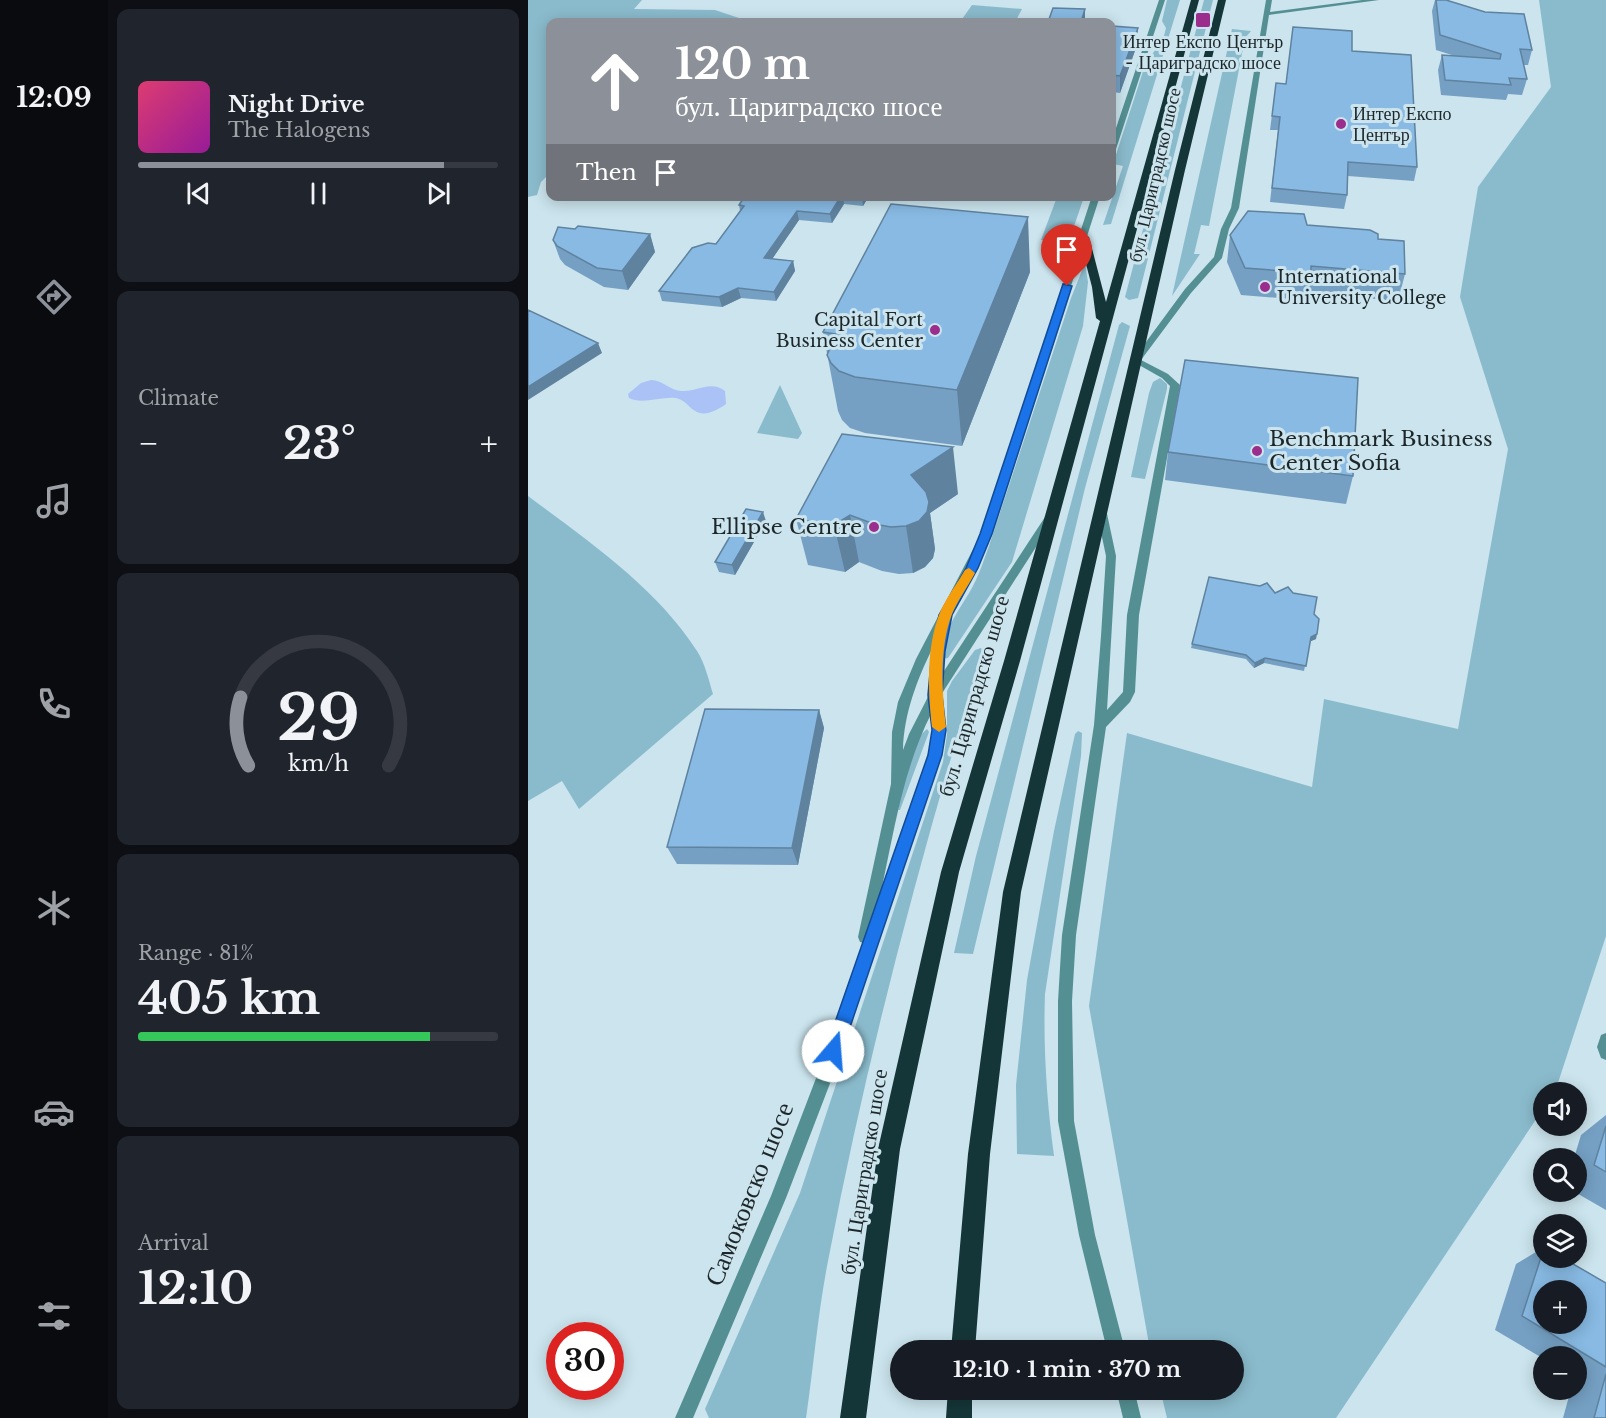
<!DOCTYPE html>
<meta charset="utf-8">
<style>
body{margin:0;font-family:"Libre Baskerville",serif;background:#20242c;color:#f1f3f6;height:100vh;display:flex;flex-direction:column;font-size:22px;white-space:nowrap}
*{box-sizing:border-box;margin:0}
p{font-size:20px;color:#9ea1a6}
.icon{flex:none;width:33px;height:33px;fill:none;stroke:currentColor;stroke-width:2;stroke-linecap:round;stroke-linejoin:round}
.map{position:relative;flex:1;overflow:hidden}
.side{display:flex;flex-direction:column;gap:9px;padding:9px;background:#0d0f14;width:420px}
.side>*{flex:none}
.hud{position:absolute;left:18px;top:18px;width:570px;height:183px;border-radius:12px;box-shadow:0 3px 15px #0003;background:#8c9099;color:#fff;overflow:hidden}
.controls{position:absolute;left:1005px;top:1082px;display:grid;gap:12px}
.controls a{display:grid;place-items:center;width:54px;height:54px;border-radius:50%;background:#171b24;box-shadow:0 3px 15px #0003;font-size:30px}
.speed{position:absolute;left:18px;top:1322px;display:flex;gap:12px;font-size:30px;font-weight:700;text-align:center}
.speed>*{display:grid;place-content:center;width:78px;height:78px;border-radius:50%;background:#171b24;box-shadow:0 3px 15px #0003;line-height:1}
.speed .limit{border:9px solid #d22;background:#fff;color:#111}
.pin{position:absolute;display:grid;place-items:center;width:51px;height:51px;color:#fff;margin:-62px -26px;border-radius:50% 50% 50% 0;rotate:-45deg;box-shadow:0 0 6px #0007}
.pin .icon{rotate:45deg}
.me{position:absolute;width:66px;margin:-33px;rotate:18deg;stroke-linejoin:round;filter:drop-shadow(0 0 4px #0008)}
.turn{display:flex;align-items:center;gap:21px;height:126px;padding:0 30px;font-size:27px}
.turn .icon{width:78px;height:78px;stroke-width:2.5}
.turn b{display:block;font-size:42px;line-height:51px}
.then{display:flex;align-items:center;height:57px;padding:0 30px;background:#0003;gap:12px;font-size:22px}
.big{font-size:45px;font-weight:700;line-height:1.1}
.side .widget{flex:1;display:flex;flex-direction:column;justify-content:center;gap:9px;min-width:0;padding:0 21px;border-radius:12px;background:#20242c}
.side .dial{align-items:center;gap:0}
.dial svg{height:156px;overflow:visible;fill:none;stroke:#363941;stroke-width:7;stroke-linecap:round;text-anchor:middle}
.dial text{fill:#f1f3f6;stroke:none}
.song{display:flex;align-items:center;gap:18px}
.cover{width:72px;height:72px;border-radius:9px;background:linear-gradient(135deg,hsl(340 70% 55%),hsl(300 70% 35%))}
.played{height:6px;border-radius:3px;background:linear-gradient(90deg,#8c9099 85%,#363941 85%)}
.keys{display:flex;justify-content:space-around;direction:ltr}
.heat{display:flex;justify-content:space-between;align-items:center;font-size:33px;direction:ltr}
.charge{height:9px;border-radius:4px;background:linear-gradient(90deg,#34c759 81%,#363941 0)}
.trip{position:absolute;left:362px;top:1340px;width:354px;height:60px;border-radius:30px;background:#171b24;box-shadow:0 3px 15px #0003;font-weight:700;line-height:60px;text-align:center}
main{display:flex;flex:1;min-height:0}
.menu{display:flex;flex-direction:column;width:108px;justify-content:space-around;align-items:center;background:#090b0e;color:#9ea1a6}
.menu .icon{width:42px;height:42px}
.menu .current{color:#8c9099}
.menu b{font-size:27px;color:#f1f3f6}
.map>svg:first-child{display:block}
.green{fill:#8abbcc}
.water{fill:#abc2f7}
.lines{fill:none;stroke-linecap:round;stroke-linejoin:round}
.minor{fill:#549093;fill-rule:evenodd}
.trunk{fill:#153638;fill-rule:evenodd}
.wall{fill:#75a0c3}
.shaded-wall{fill:#5f829f}
.building{fill:#88bae3;stroke:#5f829f;stroke-width:1.5;fill-rule:evenodd}
.route{fill:#1a73e8;stroke:#114b97;stroke-width:1.5}
.slow{fill:#f59e0b}
.poi-dot{fill:#9b2d8d;stroke:#cbe4ed;stroke-width:2}
.labels{text-anchor:middle;dominant-baseline:central;stroke-width:6;stroke-linejoin:round;paint-order:stroke}
.far-poi-label{font-size:18px;fill:#1d272a;stroke:#cbe4ed;text-anchor:start}
.far-street-label{font-size:18px;fill:#1d272a;stroke:#cbe4ed}
.poi-label{font-size:21px;fill:#1d272a;stroke:#cbe4ed;text-anchor:start}
.street-label{font-size:21px;fill:#1d272a;stroke:#cbe4ed}
.near-street-label{font-size:26px;fill:#1d272a;stroke:#cbe4ed}
</style>
<main>
<nav class="menu">
<b>12:09</b>
<svg class="icon current" aria-label="directions" viewBox="0 0 24 24"><path d="M12 3l9 9-9 9-9-9zM9 14v-3h6M13 9l2 2-2 2"/></svg>
<svg class="icon" aria-label="music" viewBox="0 0 24 24"><path d="M9 18V5l10-2v13"/><circle cx="6" cy="18" r="3"/><circle cx="16" cy="16" r="3"/></svg>
<svg class="icon" aria-label="phone" viewBox="0 0 24 24"><path d="M5 4h4l2 5-3 2q2 4 5 5l2-3 5 2v4C11 20 4 13 5 4z"/></svg>
<svg class="icon" aria-label="climate" viewBox="0 0 24 24"><path d="M12 3v18M4 7l16 10M4 17L20 7"/></svg>
<svg class="icon" aria-label="car" viewBox="0 0 24 24"><path d="M5 17H2v-5l4-1 3-4h7l3 4 3 1v5h-3M9 17h6M6 11h13"/><circle cx="7" cy="17" r="2"/><circle cx="17" cy="17" r="2"/></svg>
<svg class="icon" aria-label="filters" viewBox="0 0 24 24"><path d="M4 7h16M4 17h16"/><circle cx="9" cy="7" r="2"/><circle cx="15" cy="17" r="2"/></svg>
</nav>
<section class="side">
<div class="widget">
<div class="song"><i class="cover"></i><div><b>Night Drive</b><p>The Halogens</p></div></div>
<div class="played"></div>
<div class="keys"><svg class="icon" aria-label="previous" viewBox="0 0 24 24"><path d="M18 5L8 12l10 7zM5 5v14"/></svg><svg class="icon" aria-label="pause" viewBox="0 0 24 24"><path d="M8 5v14M16 5v14"/></svg><svg class="icon" aria-label="next" viewBox="0 0 24 24"><path d="M6 5l10 7-10 7zM19 5v14"/></svg></div>
</div>
<div class="widget"><p>Climate</p>
<div class="heat"><a>−</a><b class="big">23°</b><a>+</a></div>
</div>
<div class="widget dial"><svg viewBox="0 0 100 80">
<path d="M14 69A42 42 0 1 1 86 69"/>
<path d="M14 69A42 42 0 0 1 10 34" stroke="#8c9099"/>
<text x="50" y="56" font-size="32" font-weight="700">29</text>
<text x="50" y="72" font-size="11">km/h</text>
</svg></div>
<div class="widget"><p>Range · 81%</p><b class="big">405 km</b><div class="charge"></div></div>
<div class="widget"><p>Arrival</p><b class="big">12:10</b></div>
</section>
<div class="map">
<svg width="1078" height="1418" viewBox="0 0 1078 1418">
<rect width="100%" height="100%" fill="#cbe4ed"/>
<path class="green" d="M0,0H114L106,9L187,10L214,19L258,22H22V173L13,182L9,195L0,197Z
M639,0H652L583,224L575,225L595,166L585,164L618,62L635,40L638,28L634,21Z
M676,0H685L610,298L601,300L597,297Z
M1011,0H1078V936L1027,1092H1016L1015,1109L808,1418H639L632,1389H705V1350H622L561,1006L599,733L784,787L796,699L930,729L980,449L932,297L950,187L1023,87Z
M444,5L494,9L487,22H432Z
M704,29L723,31L717,38L681,226L673,225L666,254H672L644,296Z
M529,197H556L542,238L530,241L513,240Z
M557,263L560,282L555,326L484,562L420,658L414,659C411,634 434,607 445,586C452,573 456,559 461,546L543,298Z
M594,322L602,326L557,488L445,954L426,953L448,856L591,325Z
M632,378L639,384V389L617,479L603,477L621,393L625,382Z
M252,385L274,433L270,439L229,433Z
M0,496C60,541 128,587 169,651C177,663 181,681 185,694L51,809L34,781L0,801Z
M453,648L455,651C394,850 340,1052 301,1256C290,1310 286,1364 278,1418H181L177,1409L272,1193L415,762L419,734V691L424,681L447,650Z
M399,729L401,732L372,810H370C374,790 383,740 399,729Z
M550,731L554,733L553,756L517,994C515,1048 519,1103 526,1156L489,1154L488,1085L499,980L526,831L547,734Z"/>
<path class="water" d="M123,380C135,380 142,391 154,391C170,392 182,380 197,391L198,404C191,409 181,415 172,413C162,411 159,400 148,398C133,396 114,405 101,398L100,394L113,383Z"/>
<g class="lines">
<path class="minor" d="M631,0H637L588,149L584,151V140Z
M738,0H744L742,12L834,0H851L741,15L711,208L701,229L694,258L663,293L613,360L640,374L652,385L611,615L607,692L602,702L578,727L548,935L544,1001L546,1121L567,1235L597,1350H579L551,1235L530,1121V1001L534,935L566,725L573,636L578,556L568,509L573,506L578,509L588,556L579,710L595,692L599,615L642,386L634,378L604,361L657,289L686,257L693,229L703,208Z
M564,196H572L463,534L423,614L416,651L414,674L517,517H525L526,519L413,695L417,730L413,755L306,1073L258,1198L165,1418H147L243,1196L290,1073L336,943L332,942L330,937L363,784L364,732L370,702L388,659L453,534ZM405,647L401,695L381,734L375,750C376,713 389,680 405,647ZM403,714L405,730L401,755L353,892C366,831 375,770 403,714Z
M1078,1033V1060L1073,1058L1069,1047L1073,1035Z
M588,1389H606L613,1418H595Z"/>
<path class="trunk" d="M663,0H671L492,661L431,872L372,1149L338,1418H312L350,1149L413,872L476,661L572,321L568,318L564,287L551,237L556,234L561,237L578,302Z
M690,0H698L657,170L493,892L462,1154L447,1350H423L440,1154L475,892L647,170Z
M420,1389H444V1418H418Z"/>
</g>
<path class="wall" d="M907,0H918L1004,50L1000,65H995L999,79L994,95L980,94L978,100L913,95L910,70L914,55L927,56L908,50L904,11Z
M584,26L609,45L592,93L584,92Z
M765,27L824,51L889,167L886,181L820,176L819,195L816,209L742,202L750,130H742L748,83L758,84Z
M217,196H341L335,206L316,204L304,223L271,220L244,259L265,261L267,271L248,301L213,298L194,307L134,301L131,291L188,244L212,211L211,205Z
M779,225L850,239L877,274L870,301L780,293L778,300L713,295L699,262L702,235Z
M47,229L122,234L127,252L100,290L76,287L37,265L32,259L25,240Z
M502,272L434,446L337,433L322,428L314,420L310,411L295,332Z
M640,452L825,476L818,504L637,480Z
M430,494L402,513L407,549L405,558L397,567L385,573L371,574L354,571L331,562L317,572L280,565L268,519Z
M238,521L207,575L191,572L187,562Z
M747,593L786,614L788,639L782,641L776,671L736,663L726,668L718,659L663,648L664,644Z
M291,710L296,728L270,865L149,864L139,847Z
M1078,1115V1210L1045,1191H1048V1158H1046L1053,1135Z
M1016,1247L1078,1283V1418H1035L1043,1389H1048V1356H1016V1359L967,1330L988,1264Z"/>
<path class="shaded-wall" d="M557,9V22H553Z
M610,28L609,45L592,93V76Z
M313,196H315L316,204L304,223L302,214Z
M334,196H341L335,206Z
M269,211L271,220L238,268L236,258Z
M500,217L502,272L434,446L429,390Z
M122,234L127,252L100,290L94,271Z
M265,261L267,271L248,301L246,292Z
M210,288L213,298L194,307L191,297Z
M70,343L74,353L0,400V387Z
M425,447L430,494L402,513L407,549L405,558L397,567L385,573L378,526L383,475Z
M235,512L238,521L207,575L204,565Z
M322,515L331,562L317,572L306,525Z
M789,634L788,639L781,642L783,637Z
M737,658L736,663L726,668L727,663Z
M291,710L296,728L270,865L264,848Z"/>
<path class="building" d="M908,0H918L957,12L996,14L1004,50L992,49L999,79L981,78L983,85L917,80L914,55L972,59L973,54L912,35Z
M525,8L557,9L553,22H520Z
M584,26L610,28L592,76L584,75Z
M765,27L824,31V51L883,55L889,167L820,162L819,195L744,188L752,117L744,116L748,83L758,84Z
M217,196H313L302,214L269,211L236,258L265,261L246,292L210,288L191,297L131,291L164,248L180,243L188,244L216,206L211,205Z
M363,204L500,217L429,390L327,377L311,371L303,363L299,355L308,334L295,332Z
M720,211L776,214L779,225L842,230L850,234V239L876,241L877,274L783,266V273L717,268L702,235Z
M50,226L122,234L94,271L69,268L29,246L25,240L30,227L47,229Z
M0,310L70,343L0,387Z
M657,360L830,378L825,476L640,452Z
M314,434L425,447L383,475L398,492L401,502L399,512L391,521L378,526L363,527L346,524L322,515L306,525L268,519Z
M218,509L235,512L204,565L187,562Z
M681,577L732,586L739,583L747,593L760,587L765,593L789,597L786,614L791,619L789,634L783,637L778,666L737,658L727,663L718,655L664,644Z
M177,709L291,710L264,848L139,847Z
M1078,1126V1172L1066,1165Z
M1016,1248V1257H1033L1078,1283V1367L994,1316ZM1016,1290H1048V1323H1016Z
M1078,1374V1418H1066Z"/>
<path class="route" d="M535,284L544,286L464,534L450,568L424,615L417,651L414,695L418,730L414,755L314,1051L311,1057L305,1060L299,1057L297,1051L400,755L404,730L400,695L404,651L411,615L438,568L452,534Z"/>
<path class="slow" d="M441,568L447,573C440,586 430,600 424,614C411,648 414,691 418,727L411,732L404,727C400,691 398,649 411,615C417,599 429,584 437,570Z"/>
<g class="poi-dot">
<rect x="667" y="12" width="16" height="16" rx="3"/>
<circle cx="813" cy="124" r="6"/>
<circle cx="737" cy="287" r="6"/>
<circle cx="407" cy="330" r="6"/>
<circle cx="729" cy="451" r="6"/>
<circle cx="346" cy="527" r="6"/>
</g>
<g class="labels">
<g class="far-poi-label">
<text x="675" y="42" text-anchor="middle">Интер Експо Център<tspan x="675" dy="21">- Цариградско шосе</tspan></text>
<text x="825" y="114">Интер Експо<tspan x="825" dy="21">Център</tspan></text>
<text x="749" y="277">International<tspan x="749" dy="21">University College</tspan></text>
<text x="395" y="320" text-anchor="end">Capital Fort<tspan x="395" dy="21">Business Center</tspan></text>
</g>
<g class="far-street-label">
<text transform="translate(627 175) rotate(-77)">бул. Цариградско шосе</text>
</g>
<g class="poi-label">
<text x="741" y="439">Benchmark Business<tspan x="741" dy="24">Center Sofia</tspan></text>
<text x="334" y="527" text-anchor="end">Ellipse Centre</text>
</g>
<g class="street-label">
<text transform="translate(446 696) rotate(-74)">бул. Цариградско шосе</text>
<text transform="translate(336 1172) rotate(-81)">бул. Цариградско шосе</text>
</g>
<g class="near-street-label">
<text transform="translate(221 1194) rotate(-68)">Самоковско шосе</text>
</g>
</g>
</svg>
<div class="controls">
<a><svg class="icon" aria-label="sound" viewBox="0 0 24 24"><path d="M4 9h4l5-4v14l-5-4H4zM17 9q2 3 0 6"/></svg></a>
<a><svg class="icon" aria-label="search" viewBox="0 0 24 24"><circle cx="10" cy="10" r="6"/><path d="M15 15l6 6"/></svg></a>
<a><svg class="icon" aria-label="layers" viewBox="0 0 24 24"><path d="M12 4l9 5-9 5-9-5zM3 14l9 5 9-5"/></svg></a>
<a>+</a>
<a>−</a>
</div>
<div class="speed"><div class="limit">30</div></div>
<div class="pin" style="left:539px;top:286px;background:#d93025"><svg class="icon" aria-label="arrive" viewBox="0 0 24 24"><path d="M6 21V4h12l-3 4 3 4H6"/></svg></div>
<svg class="me" style="left:305px;top:1051px" viewBox="-20 -20 40 40"><circle r="19" fill="#fff"/><path d="M0-13L10 11 0 6-10 11z" fill="#1a73e8"/></svg>
<div class="trip">12:10 · 1 min · 370 m</div>
<div class="hud">
<div class="turn"><svg class="icon" aria-label="ahead" viewBox="0 0 24 24"><path d="M12 20V5M6 11l6-6 6 6"/></svg><div><b>120 m</b>бул. Цариградско шосе</div></div>
<div class="then">Then<svg class="icon" aria-label="arrive" viewBox="0 0 24 24"><path d="M6 21V4h12l-3 4 3 4H6"/></svg></div>
</div>
</div>
</main>
